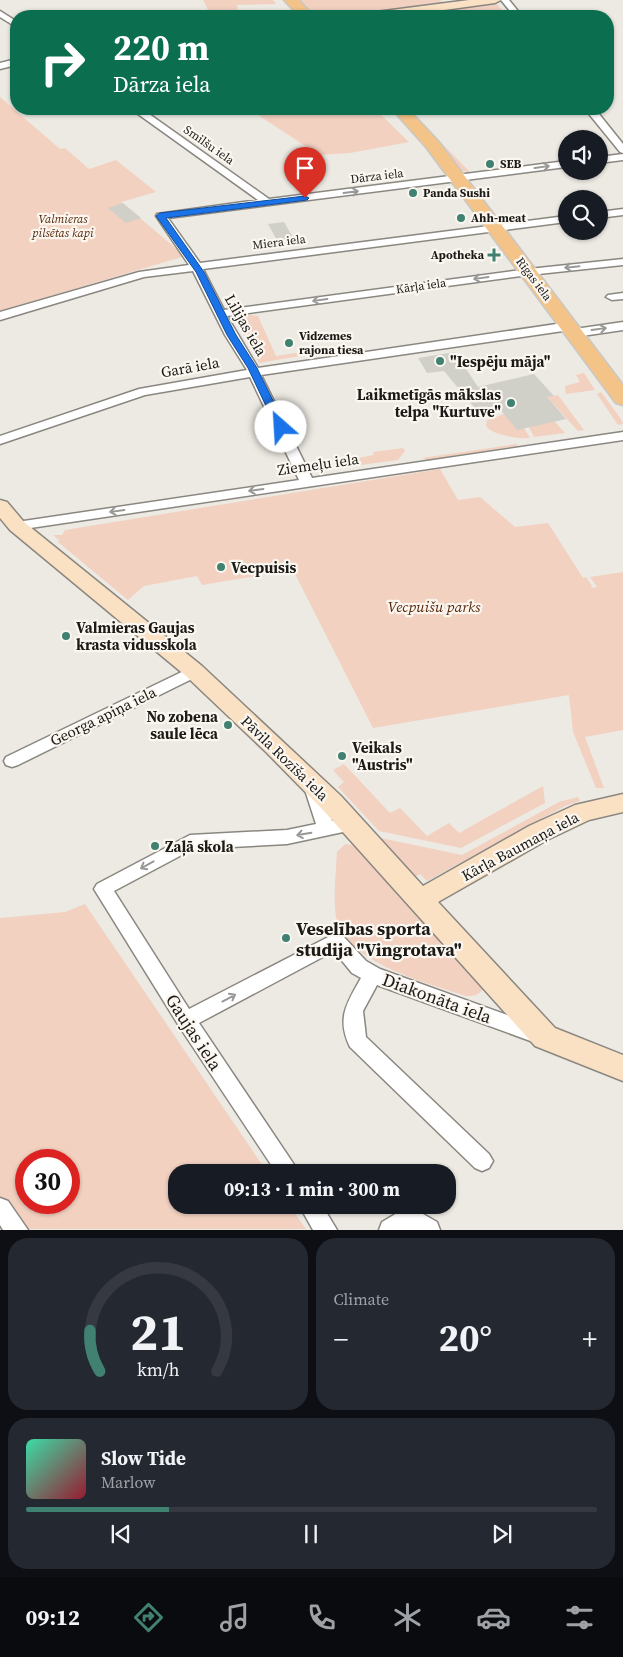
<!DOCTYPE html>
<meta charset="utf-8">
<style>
body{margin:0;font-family:"Source Serif 4",serif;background:#242831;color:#f1f3f6;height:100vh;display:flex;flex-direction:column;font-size:19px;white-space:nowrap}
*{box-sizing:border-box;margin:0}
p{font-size:16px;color:#9ea1a6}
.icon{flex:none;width:28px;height:28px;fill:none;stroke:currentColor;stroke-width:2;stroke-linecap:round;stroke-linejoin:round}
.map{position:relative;height:1230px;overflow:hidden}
.side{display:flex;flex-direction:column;gap:8px;padding:8px;background:#0d0f14;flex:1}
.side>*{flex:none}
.hud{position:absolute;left:10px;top:10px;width:604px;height:105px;border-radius:20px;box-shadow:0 1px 4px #0004;background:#0b6e4f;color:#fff;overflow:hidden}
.fabs{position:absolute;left:558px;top:130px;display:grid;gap:10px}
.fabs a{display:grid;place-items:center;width:50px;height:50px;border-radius:50%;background:#171b24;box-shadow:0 1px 4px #0004;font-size:25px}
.speed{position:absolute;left:15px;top:1149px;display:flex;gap:10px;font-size:25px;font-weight:700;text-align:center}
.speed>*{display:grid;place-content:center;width:65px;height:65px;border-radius:50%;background:#171b24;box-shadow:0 1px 4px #0004;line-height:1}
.speed .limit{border:8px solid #d22;background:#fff;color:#111}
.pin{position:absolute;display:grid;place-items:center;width:42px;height:42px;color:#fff;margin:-51px -21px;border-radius:50% 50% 50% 0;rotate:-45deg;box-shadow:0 0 5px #0007}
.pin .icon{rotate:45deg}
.me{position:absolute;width:55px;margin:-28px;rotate:334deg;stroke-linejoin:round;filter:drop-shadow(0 0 4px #0008)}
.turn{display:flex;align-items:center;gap:18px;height:105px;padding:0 20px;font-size:22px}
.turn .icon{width:65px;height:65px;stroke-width:2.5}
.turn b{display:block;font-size:35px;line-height:42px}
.big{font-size:38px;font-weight:700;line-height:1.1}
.side .widget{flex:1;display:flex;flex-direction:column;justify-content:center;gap:8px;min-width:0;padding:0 18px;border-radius:20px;background:#242831}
.side .dial{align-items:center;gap:0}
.dial svg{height:130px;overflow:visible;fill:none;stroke:#363941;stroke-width:7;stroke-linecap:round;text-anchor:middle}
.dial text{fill:#f1f3f6;stroke:none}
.song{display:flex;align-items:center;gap:15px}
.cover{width:60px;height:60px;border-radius:8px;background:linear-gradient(135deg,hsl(160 70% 55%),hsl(350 70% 35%))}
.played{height:5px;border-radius:2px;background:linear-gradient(90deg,#408171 25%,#363941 25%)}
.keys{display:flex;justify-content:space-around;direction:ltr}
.heat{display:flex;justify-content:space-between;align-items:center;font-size:28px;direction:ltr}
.side .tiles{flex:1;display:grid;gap:8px;grid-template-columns:1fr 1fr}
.widget:last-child{grid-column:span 2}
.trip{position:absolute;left:168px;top:1164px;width:288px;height:50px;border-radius:20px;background:#171b24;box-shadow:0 1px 4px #0004;font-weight:700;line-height:50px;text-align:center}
.tabs{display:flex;height:80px;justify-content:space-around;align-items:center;background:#090b0e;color:#9ea1a6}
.tabs .icon{width:35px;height:35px}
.tabs .selected{color:#408171}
.tabs b{font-size:22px;color:#f1f3f6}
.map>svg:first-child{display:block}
.green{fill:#f2d1c0;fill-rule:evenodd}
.building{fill:#d0cfc8}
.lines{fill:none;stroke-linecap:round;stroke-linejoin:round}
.street-casing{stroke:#8a8781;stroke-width:3}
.secondary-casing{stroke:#8a8781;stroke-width:3}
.primary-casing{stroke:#c8c8c7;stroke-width:3}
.street{fill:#fff;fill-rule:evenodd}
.secondary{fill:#fae1c4;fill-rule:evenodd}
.primary{fill:#f4c388;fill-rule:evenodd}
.oneway{stroke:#989897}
.route{fill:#1a73e8;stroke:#114b97}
.poi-dot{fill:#408171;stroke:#fbf7f0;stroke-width:2}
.labels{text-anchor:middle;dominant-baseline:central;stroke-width:4.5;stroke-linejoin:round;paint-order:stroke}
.far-street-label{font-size:12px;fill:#1b1a17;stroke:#fbf7f0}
.far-poi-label{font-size:12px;font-weight:bold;fill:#1b1a17;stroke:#fbf7f0;text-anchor:start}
.far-park-label{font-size:12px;font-style:italic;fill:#57280b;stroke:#fbf7f0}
.street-label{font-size:15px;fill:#1b1a17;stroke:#fbf7f0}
.poi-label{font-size:15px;font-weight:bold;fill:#1b1a17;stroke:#fbf7f0;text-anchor:start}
.park-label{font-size:15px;font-style:italic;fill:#57280b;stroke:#fbf7f0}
.near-poi-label{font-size:18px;font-weight:bold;fill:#1b1a17;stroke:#fbf7f0;text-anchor:start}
.near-street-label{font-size:18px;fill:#1b1a17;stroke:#fbf7f0}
</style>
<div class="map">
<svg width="623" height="1230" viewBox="0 0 623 1230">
<rect width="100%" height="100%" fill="#edeae3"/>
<path class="green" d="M203,0H273L276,4L237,5L238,13L243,16H211Z
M299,0H440L446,4L358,16H314Z
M497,4L507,16L453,15L455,9Z
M0,97L60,149L65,148L89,169L116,160L156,192L121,202L185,256L0,311Z
M294,109H375L409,142L350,153L319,155L258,115Z
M408,109L471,173L460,170Z
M250,315L258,316L276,356L296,353L300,356L259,363L235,318Z
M584,373L595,390L566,394L565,386L580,382L576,375Z
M601,392L621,419L623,424L618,425L597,394Z
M558,395L584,430L578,431L547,397Z
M504,414L524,428L530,438C520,439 491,435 486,426L487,420Z
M554,421L565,433L534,437L529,427Z
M516,444L518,446L427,460L422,458Z
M403,448L405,451L398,460L339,468L337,462L374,455L373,452Z
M440,469L458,500L480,497L515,527L548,523L583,578L586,577L592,586L591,588L597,587L590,577L623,572V730L585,737L604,788H596L573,732L569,695L373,728L293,570L202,585L197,576L144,586L128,600L58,542L59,540L53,535H62L65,530Z
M344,764L390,813L400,808L427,836L449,823L459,833L543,786L545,803L461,848L379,831L338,787L344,782L333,770Z
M578,797L580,801L565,806L427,881L420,874L411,879L376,837L462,855L559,802Z
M345,844L354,845L483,989C478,996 474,996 466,996C428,983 345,963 336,917C333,896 336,873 337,852Z
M85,904L267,1172H176V1205H289L306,1229H0V918L65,912ZM26,1160H69V1202H26Z"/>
<path class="building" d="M123,203L141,218L126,223L108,208Z
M284,222L294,239L278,242L268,224Z
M455,352L478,387L534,374L554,396L547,397L566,419L517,430L499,408L479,413L444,371L427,373L418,358Z"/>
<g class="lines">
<g class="street-casing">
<path id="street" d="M501,0H509L522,16H514Z
M0,11L16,21V27L0,17Z
M16,59V65L0,69V63Z
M131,109H142L269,199L566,161V167L168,218L200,263L566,216V222L203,269L224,310L529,269L623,259V265L529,275L227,316L258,368L570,322L576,326L570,330L261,375L312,478L623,432V440L17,530L12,529L10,526L17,522L299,480L250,377L145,395L0,444V436L139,389L247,370L225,335L193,271L144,277L0,320V312L139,272L189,265L156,216L157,214L258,200Z
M585,109H595L623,144V153L620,152Z
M623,154V160L599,163V157Z
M623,209V215L599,218V212Z
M623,293V299L612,300L606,297L608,295Z
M623,322V330L575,337L569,333L575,329Z
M194,666L200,667L202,671L200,675L18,765L12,767L6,765L4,761L6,757Z
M313,784L319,785L321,790L332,821L351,817L357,819L360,824L357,829L287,844L193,849L114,891L189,1009L336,933L343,936L366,961L380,969L543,1028L546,1034L543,1040L536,1043L377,985L363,1011L366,1037L489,1154L493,1161L489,1168L482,1171L475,1168L350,1047C336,1018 347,1003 361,978L352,973L334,951L199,1023L299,1172H276L179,1026L94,889L97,884L190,835L287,830L316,824L305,790L307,785Z
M0,1198L8,1201L28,1230H3L0,1225Z
M299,1205H322L337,1230H313Z
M409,1206L437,1222L440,1230H379L382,1222Z"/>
</g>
<g class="secondary-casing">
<path id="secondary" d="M469,0H501L495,3L400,16H370L376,12Z
M0,500L7,502L24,522L202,666L341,796L423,886L529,826L575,805L623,794V812L589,820L547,840L438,902L555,1028L623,1055V1081L535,1046L323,810L266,752L186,676L10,530L0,518Z"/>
</g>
<g class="primary-casing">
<path id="primary" d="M284,0H299L313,16H299Z
M392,109H408L438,141L623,385V405L616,403L426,147Z"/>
</g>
<use href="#street" class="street"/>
<use href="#secondary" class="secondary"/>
<use href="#primary" class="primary"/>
</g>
<defs><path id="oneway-shaft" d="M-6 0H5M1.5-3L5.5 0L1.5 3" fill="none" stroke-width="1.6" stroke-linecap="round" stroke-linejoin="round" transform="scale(1.25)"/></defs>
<g class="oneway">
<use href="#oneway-shaft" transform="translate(542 167) rotate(-8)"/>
<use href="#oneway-shaft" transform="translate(351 192) rotate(-7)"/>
<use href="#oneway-shaft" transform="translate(572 267) rotate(174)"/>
<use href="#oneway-shaft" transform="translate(481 278) rotate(172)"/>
<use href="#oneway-shaft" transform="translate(320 300) rotate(172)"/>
<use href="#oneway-shaft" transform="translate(599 329) rotate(-8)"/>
<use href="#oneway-shaft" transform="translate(256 490) rotate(172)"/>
<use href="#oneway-shaft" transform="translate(117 511) rotate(172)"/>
<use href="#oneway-shaft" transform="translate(304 834) rotate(170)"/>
<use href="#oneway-shaft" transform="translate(147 865) rotate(151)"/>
<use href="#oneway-shaft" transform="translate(229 998) rotate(-28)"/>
</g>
<path class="route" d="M305,196L309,198L307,200L166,218L204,272L236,335L257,368L286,427L281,430L276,427L248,368L227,335L196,272L156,216L160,213Z"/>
<g class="poi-dot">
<circle cx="490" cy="164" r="5"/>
<circle cx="413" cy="193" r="5"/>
<circle cx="461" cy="218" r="5"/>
<path d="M491.5 247.5h5v5h5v5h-5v5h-5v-5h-5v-5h5z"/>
<circle cx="289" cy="343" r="5"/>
<circle cx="440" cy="361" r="5"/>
<circle cx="511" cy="403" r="5"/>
<circle cx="221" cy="567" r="5"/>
<circle cx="66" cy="636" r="5"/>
<circle cx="228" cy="725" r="5"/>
<circle cx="342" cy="756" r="5"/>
<circle cx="155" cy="846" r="5"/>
<circle cx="286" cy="938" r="5"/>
</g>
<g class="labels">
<g class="far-street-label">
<text transform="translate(209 145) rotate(35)">Smilšu iela</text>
<text transform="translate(377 176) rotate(-7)">Dārza iela</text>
<text transform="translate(279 242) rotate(-7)">Miera iela</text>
<text transform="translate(534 279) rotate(53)">Rīgas iela</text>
<text transform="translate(421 286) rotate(-8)">Kārļa iela</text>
</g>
<g class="far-poi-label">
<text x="500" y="164">SEB</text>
<text x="423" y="193">Panda Sushi</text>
<text x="471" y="218">Ahh-meat</text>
<text x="484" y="255" text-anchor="end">Apotheka</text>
<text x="299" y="336">Vidzemes<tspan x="299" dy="14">rajona tiesa</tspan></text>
</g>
<g class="far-park-label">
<text x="63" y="219">Valmieras<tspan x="63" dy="14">pilsētas kapi</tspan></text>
</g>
<g class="street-label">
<text transform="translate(246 325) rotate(60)">Lilijas iela</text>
<text transform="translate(190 367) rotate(-10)">Garā iela</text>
<text transform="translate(318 464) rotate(-8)">Ziemeļu iela</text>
<text transform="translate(103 716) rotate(-26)">Georga apiņa iela</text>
<text transform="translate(285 758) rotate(44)">Pāvila Rozīša iela</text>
<text transform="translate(520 846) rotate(-28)">Kārļa Baumaņa iela</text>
</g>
<g class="poi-label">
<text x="450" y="361">"Iespēju māja"</text>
<text x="501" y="394" text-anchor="end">Laikmetīgās mākslas<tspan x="501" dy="17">telpa "Kurtuve"</tspan></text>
<text x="231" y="567">Vecpuisis</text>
<text x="76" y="627">Valmieras Gaujas<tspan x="76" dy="17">krasta vidusskola</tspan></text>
<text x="218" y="716" text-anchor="end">No zobena<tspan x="218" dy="17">saule lēca</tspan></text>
<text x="352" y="747">Veikals<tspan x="352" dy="17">"Austris"</tspan></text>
<text x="165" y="846">Zaļā skola</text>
</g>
<g class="park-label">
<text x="434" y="606">Vecpuišu parks</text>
</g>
<g class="near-poi-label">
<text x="296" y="928">Veselības sporta<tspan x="296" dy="21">studija "Vingrotava"</tspan></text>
</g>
<g class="near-street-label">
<text transform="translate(437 998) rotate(20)">Diakonāta iela</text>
<text transform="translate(194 1032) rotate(57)">Gaujas iela</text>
</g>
</g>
</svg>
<div class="fabs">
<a><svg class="icon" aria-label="sound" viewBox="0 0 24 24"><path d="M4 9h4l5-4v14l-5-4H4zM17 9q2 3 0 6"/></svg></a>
<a><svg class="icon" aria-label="search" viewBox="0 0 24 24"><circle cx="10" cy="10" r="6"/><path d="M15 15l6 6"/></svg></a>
</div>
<div class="speed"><div class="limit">30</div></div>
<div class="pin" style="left:305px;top:198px;background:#d93025"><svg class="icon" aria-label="arrive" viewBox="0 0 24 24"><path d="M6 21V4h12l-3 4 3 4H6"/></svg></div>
<svg class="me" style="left:281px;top:427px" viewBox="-20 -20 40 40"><circle r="19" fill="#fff"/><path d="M0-13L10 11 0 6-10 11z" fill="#1a73e8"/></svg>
<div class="trip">09:13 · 1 min · 300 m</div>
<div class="hud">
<div class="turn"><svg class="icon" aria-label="right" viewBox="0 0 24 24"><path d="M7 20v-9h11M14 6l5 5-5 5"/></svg><div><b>220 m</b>Dārza iela</div></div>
</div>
</div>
<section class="side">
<div class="tiles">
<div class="widget dial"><svg viewBox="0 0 100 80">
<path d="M14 69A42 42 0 1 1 86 69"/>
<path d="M14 69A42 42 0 0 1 8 44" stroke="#408171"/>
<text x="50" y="56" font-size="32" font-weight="700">21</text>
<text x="50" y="72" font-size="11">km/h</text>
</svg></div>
<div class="widget"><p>Climate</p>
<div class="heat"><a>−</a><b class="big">20°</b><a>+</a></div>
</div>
<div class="widget">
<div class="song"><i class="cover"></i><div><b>Slow Tide</b><p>Marlow</p></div></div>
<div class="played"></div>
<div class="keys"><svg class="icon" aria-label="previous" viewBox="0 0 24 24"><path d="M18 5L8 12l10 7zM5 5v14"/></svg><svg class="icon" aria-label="pause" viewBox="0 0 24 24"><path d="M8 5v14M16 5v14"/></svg><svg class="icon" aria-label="next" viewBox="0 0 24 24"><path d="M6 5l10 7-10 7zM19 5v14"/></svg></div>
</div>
</div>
</section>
<nav class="tabs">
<b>09:12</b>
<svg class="icon selected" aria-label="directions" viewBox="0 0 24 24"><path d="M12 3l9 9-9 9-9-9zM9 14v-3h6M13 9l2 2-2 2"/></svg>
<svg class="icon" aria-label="music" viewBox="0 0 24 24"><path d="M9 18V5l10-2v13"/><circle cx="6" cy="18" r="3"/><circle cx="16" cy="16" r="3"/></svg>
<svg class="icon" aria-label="phone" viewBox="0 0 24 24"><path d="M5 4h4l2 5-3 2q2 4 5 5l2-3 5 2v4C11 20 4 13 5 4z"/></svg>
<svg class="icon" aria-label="climate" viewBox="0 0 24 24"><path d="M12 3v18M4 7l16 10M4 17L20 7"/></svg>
<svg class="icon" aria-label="car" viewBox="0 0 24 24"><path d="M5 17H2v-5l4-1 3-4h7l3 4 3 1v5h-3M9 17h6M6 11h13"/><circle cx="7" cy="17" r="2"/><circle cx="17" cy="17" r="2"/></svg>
<svg class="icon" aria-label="filters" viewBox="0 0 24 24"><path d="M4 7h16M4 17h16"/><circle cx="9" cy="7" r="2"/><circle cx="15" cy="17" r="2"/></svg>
</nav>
